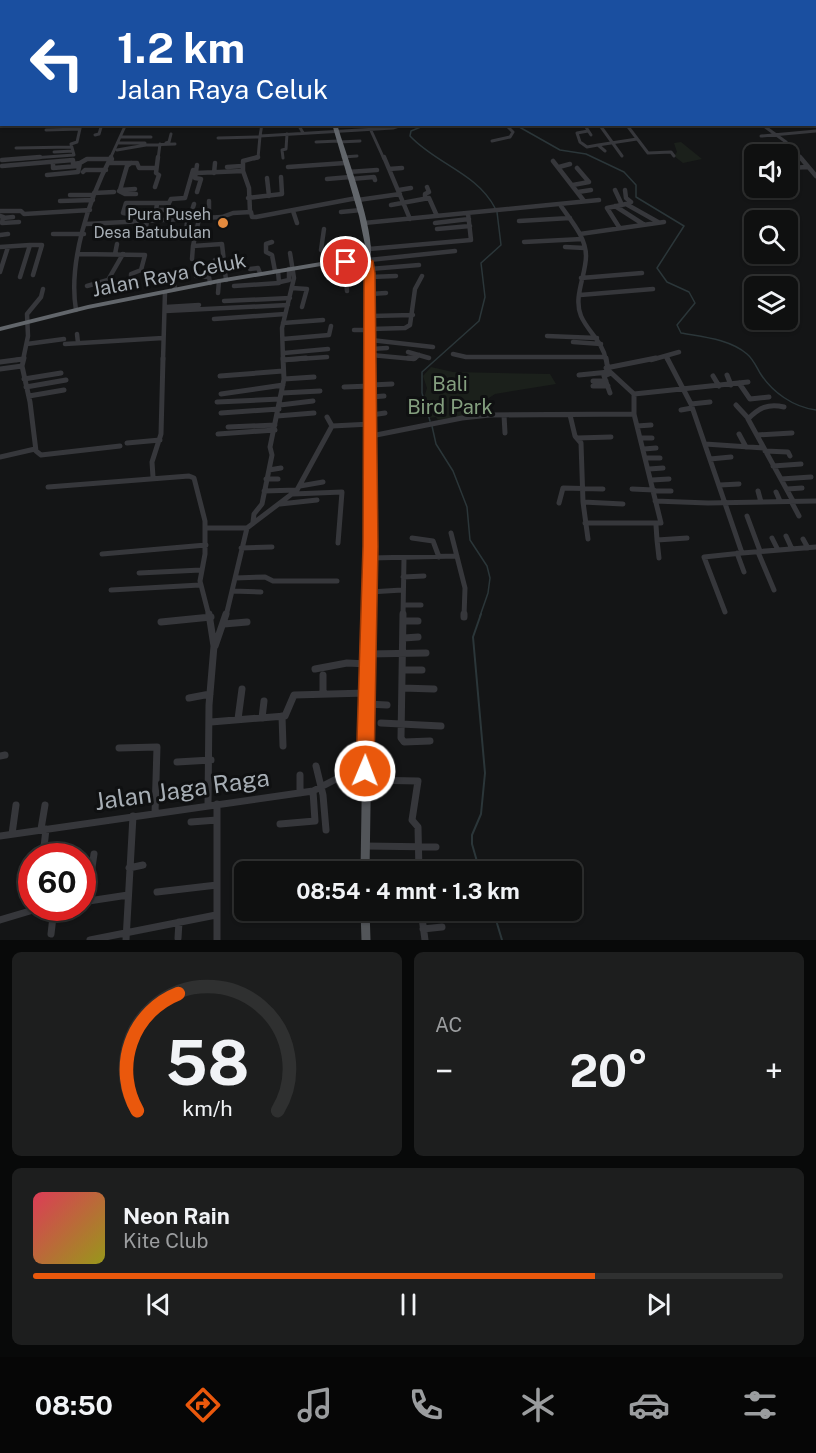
<!DOCTYPE html>
<html lang="id">
<meta charset="utf-8">
<style>
body{margin:0;font-family:"Public Sans",sans-serif;background:#1d1e1e;color:#f1f3f6;height:100vh;display:flex;flex-direction:column;font-size:22px;white-space:nowrap}
*{box-sizing:border-box;margin:0}
p{font-size:20px;color:#9b9d9f}
.icon{flex:none;width:33px;height:33px;fill:none;stroke:currentColor;stroke-width:2;stroke-linecap:round;stroke-linejoin:round}
.map{position:relative;height:940px;overflow:hidden}
.drawer{display:flex;flex-direction:column;gap:12px;padding:12px;background:#080909;flex:1}
.drawer>*{flex:none}
.hud{position:absolute;left:0px;top:0px;width:816px;height:126px;box-shadow:0 2px 4px #0004,0 0 0 2px #2f3030;background:#1a4fa0;color:#fff;overflow:hidden}
.tools{position:absolute;left:744px;top:144px;display:grid;gap:12px}
.tools a{display:grid;place-items:center;width:54px;height:54px;border-radius:9px;background:#0f1010;box-shadow:0 2px 4px #0004,0 0 0 2px #2f3030;font-size:30px}
.speed{position:absolute;left:18px;top:843px;display:flex;gap:12px;font-size:30px;font-weight:700;text-align:center}
.speed>*{display:grid;place-content:center;width:78px;height:78px;border-radius:50%;background:#0f1010;box-shadow:0 2px 4px #0004,0 0 0 2px #2f3030;line-height:1}
.speed .limit{border:9px solid #d22;background:#fff;color:#111}
.pin{position:absolute;display:grid;place-items:center;width:51px;height:51px;color:#fff;margin:-26px;border:3px solid #fff;border-radius:50%;box-shadow:0 2px 6px #0007}
.me{position:absolute;width:66px;margin:-33px;rotate:1deg;stroke-linejoin:round;filter:drop-shadow(0 0 4px #0008)}
.turn{display:flex;align-items:center;gap:21px;height:126px;padding:0 18px;font-size:27px}
.turn .icon{width:78px;height:78px;stroke-width:2.5}
.turn b{display:block;font-size:42px;line-height:51px}
.big{font-size:45px;font-weight:700;line-height:1.1}
.drawer .tile{flex:1;display:flex;flex-direction:column;justify-content:center;gap:9px;min-width:0;padding:0 21px;border-radius:9px;background:#1d1e1e}
.drawer .dial{align-items:center;gap:0}
.dial svg{height:156px;overflow:visible;fill:none;stroke:#2f3030;stroke-width:7;stroke-linecap:round;text-anchor:middle}
.dial text{fill:#f1f3f6;stroke:none}
.song{display:flex;align-items:center;gap:18px}
.cover{width:72px;height:72px;border-radius:9px;background:linear-gradient(135deg,hsl(350 70% 55%),hsl(60 70% 35%))}
.played{height:6px;border-radius:3px;background:linear-gradient(90deg,#ea580c 75%,#2f3030 75%)}
.keys{display:flex;justify-content:space-around;direction:ltr}
.heat{display:flex;justify-content:space-between;align-items:center;font-size:33px;direction:ltr}
.drawer .tiles{flex:1;display:grid;gap:12px;grid-template-columns:1fr 1fr}
.tile:last-child{grid-column:span 2}
.trip{position:absolute;left:234px;top:861px;width:348px;height:60px;border-radius:9px;background:#0f1010;box-shadow:0 2px 4px #0004,0 0 0 2px #2f3030;font-weight:700;line-height:60px;text-align:center}
.dock{display:flex;height:96px;justify-content:space-around;align-items:center;background:#060606;color:#9b9d9f}
.dock .icon{width:42px;height:42px}
.dock .selected{color:#ea580c}
.dock b{font-size:27px;color:#f1f3f6}
.map>svg:first-child{display:block}
.green{fill:#1b201b}
.lines{fill:none;stroke-linecap:round;stroke-linejoin:round}
.stream-far1{stroke:#2b3639;stroke-width:1.5}
.stream{stroke:#2b3639;stroke-width:2}
.minor-far3{stroke:#36373b;stroke-width:3}
.minor-far2{stroke:#36373b;stroke-width:4.5}
.minor-far1{stroke:#36373b;stroke-width:5}
.minor{stroke:#36373b;stroke-width:7}
.major-far3{stroke:#525559;stroke-width:4.5}
.major-far2{stroke:#525559;stroke-width:5}
.major-far1{stroke:#525559;stroke-width:7}
.major{stroke:#525559;stroke-width:9}
.highway{fill:#62666b;fill-rule:evenodd}
.route{fill:#ea580c;stroke:#983908;stroke-width:1.5}
.poi-dot{fill:#e48a3e;stroke:#0f1011;stroke-width:2}
.labels{text-anchor:middle;dominant-baseline:central;stroke-width:6;stroke-linejoin:round;paint-order:stroke}
.far-poi-label{font-size:16px;fill:#a7aeb5;stroke:#0f1011;text-anchor:end}
.street-label{font-size:20px;fill:#a7aeb5;stroke:#0f1011}
.park-label{font-size:20px;fill:#849f7f;stroke:#0f1011}
.near-street-label{font-size:24px;fill:#a7aeb5;stroke:#0f1011}
</style>
<div class="map">
<svg width="816" height="940" viewBox="0 0 816 940">
<rect width="100%" height="100%" fill="#141516"/>
<path class="green" d="M681,142L702,159L683,163L674,156L677,152L674,143Z
M431,367L453,372L550,374L556,384L495,394L484,401L483,413L438,420L436,417L428,418L424,398L427,388L423,376Z"/>
<g class="lines">
<path class="stream-far1" d="M415,0L424,2
M712,0L714,2
M814,17L816,19
M428,124L411,131L410,136C436,164 477,173 495,208
M514,124L560,150L586,154L624,172L636,185V197L684,226L657,268L667,282L689,292L695,303L677,325L681,333C703,337 729,339 747,354C753,359 756,366 760,373C772,392 793,407 816,410
M430,421L422,393V372L479,321L485,297L481,263L501,245L497,212
M432,426L436,444L453,471L467,507L470,540L487,566L490,578L488,593L480,616"/>
<path class="stream" d="M480,872L472,844V835L481,814L485,773L473,637L481,614
M493,910L502,940"/>
<path class="minor-far3" d="M558,0H561
M593,0L595,2
M627,0L629,2
M690,0L693,2
M198,1L205,0
M485,1L489,0
M16,2L31,0
M34,2L50,0
M83,2L95,0
M180,2L186,0
M284,2L301,0
M762,2L780,0
M63,124H75
M262,124L260,136L393,128L405,124
M298,124L303,133
M368,124L384,159
M584,124L591,135
M599,124L622,156
M626,124L648,153L671,152L674,156
M761,124L786,142L801,159
M46,130L80,129
M588,131L577,133L580,142L587,147L598,145
M95,135L99,134L102,124
M761,136L816,131
M122,137H151
M218,138L259,137
M492,141L510,137L513,132L505,124
M316,142L339,141
M339,142L360,141
M119,143H145
M166,143L169,142L171,134
M16,148L71,147
M117,150L146,145L175,144
M774,150L793,149
M605,151L598,145L637,139
M54,152L73,151
M343,157L357,156
M283,158L282,150L286,149L287,134
M788,158L800,157
M19,159L74,155L71,144L77,142L81,124
M110,159L126,124
M158,159L160,144
M254,159L258,158L260,136"/>
<path class="minor-far2" d="M384,157L410,219
M800,157L816,176
M788,158L796,157
M2,160L40,157
M553,161L584,201
M53,163V168L78,166
M80,163L87,159H112
M110,163H137L139,168H156
M131,163L127,166L120,190L135,189
M197,165L195,178L201,179L197,192
M2,166L73,160V164L80,163
M227,167L242,166
M288,167L345,163
M559,167L570,164
M389,169L402,168
M83,172L85,170H106
M348,172L377,170
M196,173L243,171
M214,173L215,163
M792,174L788,168L808,167
M47,175L78,172L80,163
M267,178L269,196
M327,179L350,177
M351,179L374,177L375,180
M573,185L589,182L577,168
M155,187L159,175L156,173L158,157
M399,190L411,188
M615,190L622,205
M625,190L626,198L631,202L626,204
M119,191L125,194H136
M578,192L591,190
M94,193L114,192
M70,195H94
M248,198L282,194L281,177
M425,198V194L429,192L427,187
M358,200L400,194
M60,201L93,200
M209,201V218
M157,204L156,210H166L169,203
M391,205L429,198L437,216
M561,206C571,221 586,237 586,256C586,275 573,297 581,316C588,332 603,342 606,360
M615,206L643,224
M0,211H21L24,214L90,210
M293,211L297,223
M250,212L249,188L243,171V161L258,157
M341,212L361,210
M130,214L123,213L126,203H169L171,199L185,198L193,170
M0,216L3,217L2,223L19,222
M3,218L13,217
M199,219L193,246L222,244L226,280
M189,220L194,204
M519,221L570,218
M364,223L599,200
M435,223L469,219
M86,224L222,217L233,213L251,212L252,217H256L357,198
M619,227L607,208L626,204L658,222
M324,229L321,250H325L328,278
M437,229L470,226
M145,233L147,221
M53,234H84
M186,234L187,220
M580,234L664,222
M0,235L8,234
M272,242L266,244V252L272,255L275,271
M524,242L582,239
M30,245H42L33,275
M0,247L30,245L20,277
M565,247L585,248
M369,249L471,240L468,213
M325,250L369,247
M79,254L145,255L141,270L131,274V284
M115,254L117,244
M192,259L193,246
M215,260L223,265V269
M369,260L455,251
M344,262L347,291
M250,269L258,268L260,273
M370,269L419,265
M0,272L8,247
M172,273L175,289
M196,276L209,277L210,283
M370,277L396,276
M581,278L642,273
M280,282L289,280V269
M87,286L108,280L123,254
M234,286L279,283L278,271
M292,288L307,289L302,307
M218,293L219,281
M370,294L386,293
M580,295L653,289
M224,301L290,298
M166,307L199,305
M76,310C68,262 89,199 111,157
M165,311L288,305
M371,316L413,315
M214,319L285,314
M283,323L323,320
M371,329L405,328L410,325L415,289L422,276
M354,330H371
M77,334L78,343
M547,336L597,338
M283,339L329,335L331,326
M371,340L433,347
M573,342L601,344
M27,344L64,339
M65,344L163,338
M371,349L387,348
M408,352L429,358
M284,353L328,349
M453,354L466,357H605
M371,355L414,359L419,355
M666,356L668,360
M16,360L23,359
M23,360L28,336L27,314L41,297L43,289
M163,360L165,292
M283,360L282,328L294,278L290,253
M284,360L327,357
M651,360L679,352"/>
<path class="minor-far1" d="M24,358L22,366L30,402L36,451L41,455L120,446
M408,358H415
M667,358L691,404L742,553L816,547
M283,360L306,358
M0,362L23,359
M606,368L656,358
M0,369L22,366
M609,374L604,376L610,393
M579,375L609,372
M727,375L731,385
M220,376L283,371
M713,376L719,386
M24,379L61,373
M284,379L314,377
M593,381H606
M739,383L750,399L769,397
M371,385L392,384
M593,386H608
M26,387L66,380
M344,387L371,386
M282,393L320,391
M221,394L283,385
M634,394L748,382
M29,396L64,390
M371,397L384,396
M217,402L280,399
M691,404L710,402
M280,405L313,401
M736,405L748,418
M784,407C768,403 759,408 748,419L793,501
M681,410L692,408
M221,413L279,409
M371,415L385,413
M504,415L505,433
M570,415L575,436L581,443L583,502L588,539
M277,416L314,413
M327,417L332,426
M332,426L371,424
M637,426L651,425
M228,427L275,425
M218,434L275,430
M739,434L746,447
M757,435L792,433
M371,436L462,418L490,415L634,414
M577,438L611,437
M640,438H652
M127,443L160,440
M705,444L764,448
M644,449L656,448
M765,451L788,452L790,456
M0,457L35,449
M646,458H660
M710,459L731,457
M773,466L801,464
M649,469L663,468
M269,470L281,468
M153,477L152,462L161,434L163,358
M266,479H278
M781,479L811,477
M652,480L669,479
M720,485L739,484
M300,486L323,482
M48,487L189,476L194,478L205,521V554L200,581L209,616
M632,489L654,490
M787,489L802,488
M264,491L297,490
M654,491H671
M758,491L761,502
M776,492L780,501
M293,494L342,492L338,543
M655,501L708,503L816,501
M791,501L799,516
M583,502L623,504
M559,503L563,488L603,489
M280,504L317,500
M747,516L760,551
M253,522L254,514L262,504L272,455L270,447L284,379L283,358
M585,523H661L634,414V394L608,370L606,358
M656,525L657,540L687,538
M207,528H247
M451,533L465,588L464,616
M786,536L792,549
M412,538L433,541L439,557
M772,538L778,550
M803,539L808,548
M657,540L659,558
M241,548L272,547
M758,552L774,590
M737,553L744,572
M102,554L206,545
M371,558L457,556
M139,573L201,570
M403,577L424,576
M235,578L265,577L273,581H337
M111,590L200,585
M232,591L261,592
M370,592L402,590
M404,605H421
M725,612L704,557L742,553
M226,616L247,528L297,490L332,426
M403,616L404,558"/>
<path class="minor" d="M403,614L401,738L404,742L430,741
M464,617V614
M404,621H418
M161,622L211,617
M224,624L247,622
M404,638L418,637
M215,646L226,614
M368,654L426,653
M315,669L347,663L368,664
M402,670H422
M323,675V694
M402,688L434,689
M189,698L210,694
M367,704L387,705
M282,716L283,746
M262,718L264,701
M238,719L242,689
M211,722L285,716L294,695L367,693
M381,723L441,726
M119,748L157,747L155,813
M0,756L5,755
M177,762L211,760
M316,766L323,795L326,830
M300,775V793
M366,780L418,781L412,820L418,827L419,872
M217,804V940
M208,805L209,705L214,646L209,614
M191,822L217,820
M280,824L315,821L313,791
M41,829L45,805
M12,834L16,805
M0,836L313,791L344,775L365,771
M365,846L436,847
M43,856L46,829
M129,868L143,865
M157,892L217,885
M87,901L94,854
M82,902L128,895
M421,910L425,940
M0,920L40,908
M423,929L442,927
M51,934L54,908
M178,938L179,922
M90,940L216,915
M126,940L133,816"/>
<path class="major-far3" d="M741,0L743,2"/>
<path class="major-far2" d="M364,258L369,263L370,269V360"/>
<path class="major-far1" d="M369,616L370,358"/>
<path class="major" d="M365,872L369,614
M365,910L366,940"/>
<path class="highway" d="M276,0H280L281,2H277Z
M332,124H337C346,156 377,233 370,262L321,266L219,283L88,309L0,331V327L88,305L219,279L321,262L365,259L366,250L359,216Z"/>
</g>
<path class="route" d="M367,258L373,261L375,273L378,546L374,771L371,777L365,780L359,777L356,771L363,546L364,273L363,265H346L341,262L346,258Z"/>
<circle class="poi-dot" cx="223" cy="223" r="6"/>
<g class="labels">
<g class="far-poi-label">
<text x="211" y="214">Pura Puseh<tspan x="211" dy="18">Desa Batubulan</tspan></text>
</g>
<g class="street-label">
<text transform="translate(169 275) rotate(-11)">Jalan Raya Celuk</text>
</g>
<g class="park-label">
<text x="450" y="384">Bali<tspan x="450" dy="23">Bird Park</tspan></text>
</g>
<g class="near-street-label">
<text transform="translate(182 789) rotate(-8)">Jalan Jaga Raga</text>
</g>
</g>
</svg>
<div class="tools">
<a><svg class="icon" aria-label="sound" viewBox="0 0 24 24"><path d="M4 9h4l5-4v14l-5-4H4zM17 9q2 3 0 6"/></svg></a>
<a><svg class="icon" aria-label="search" viewBox="0 0 24 24"><circle cx="10" cy="10" r="6"/><path d="M15 15l6 6"/></svg></a>
<a><svg class="icon" aria-label="layers" viewBox="0 0 24 24"><path d="M12 4l9 5-9 5-9-5zM3 14l9 5 9-5"/></svg></a>
</div>
<div class="speed"><div class="limit">60</div></div>
<div class="pin" style="left:346px;top:262px;background:#d93025"><svg class="icon" aria-label="arrive" viewBox="0 0 24 24"><path d="M6 21V4h12l-3 4 3 4H6"/></svg></div>
<svg class="me" style="left:365px;top:771px" viewBox="-20 -20 40 40"><circle r="17" fill="#ea580c" stroke="#fff" stroke-width="3"/><path d="M0-11L8 9 0 5-8 9z" fill="#fff"/></svg>
<div class="trip">08:54 · 4 mnt · 1.3 km</div>
<div class="hud">
<div class="turn"><svg class="icon" aria-label="left" viewBox="0 0 24 24"><path d="M17 20v-9H6M10 6l-5 5 5 5"/></svg><div><b>1.2 km</b>Jalan Raya Celuk</div></div>
</div>
</div>
<section class="drawer">
<div class="tiles">
<div class="tile dial"><svg viewBox="0 0 100 80">
<path d="M14 69A42 42 0 1 1 86 69"/>
<path d="M14 69A42 42 0 0 1 35 9" stroke="#ea580c"/>
<text x="50" y="56" font-size="32" font-weight="700">58</text>
<text x="50" y="72" font-size="11">km/h</text>
</svg></div>
<div class="tile"><p>AC</p>
<div class="heat"><a>−</a><b class="big">20°</b><a>+</a></div>
</div>
<div class="tile">
<div class="song"><i class="cover"></i><div><b>Neon Rain</b><p>Kite Club</p></div></div>
<div class="played"></div>
<div class="keys"><svg class="icon" aria-label="previous" viewBox="0 0 24 24"><path d="M18 5L8 12l10 7zM5 5v14"/></svg><svg class="icon" aria-label="pause" viewBox="0 0 24 24"><path d="M8 5v14M16 5v14"/></svg><svg class="icon" aria-label="next" viewBox="0 0 24 24"><path d="M6 5l10 7-10 7zM19 5v14"/></svg></div>
</div>
</div>
</section>
<nav class="dock">
<b>08:50</b>
<svg class="icon selected" aria-label="directions" viewBox="0 0 24 24"><path d="M12 3l9 9-9 9-9-9zM9 14v-3h6M13 9l2 2-2 2"/></svg>
<svg class="icon" aria-label="music" viewBox="0 0 24 24"><path d="M9 18V5l10-2v13"/><circle cx="6" cy="18" r="3"/><circle cx="16" cy="16" r="3"/></svg>
<svg class="icon" aria-label="phone" viewBox="0 0 24 24"><path d="M5 4h4l2 5-3 2q2 4 5 5l2-3 5 2v4C11 20 4 13 5 4z"/></svg>
<svg class="icon" aria-label="climate" viewBox="0 0 24 24"><path d="M12 3v18M4 7l16 10M4 17L20 7"/></svg>
<svg class="icon" aria-label="car" viewBox="0 0 24 24"><path d="M5 17H2v-5l4-1 3-4h7l3 4 3 1v5h-3M9 17h6M6 11h13"/><circle cx="7" cy="17" r="2"/><circle cx="17" cy="17" r="2"/></svg>
<svg class="icon" aria-label="filters" viewBox="0 0 24 24"><path d="M4 7h16M4 17h16"/><circle cx="9" cy="7" r="2"/><circle cx="15" cy="17" r="2"/></svg>
</nav>
